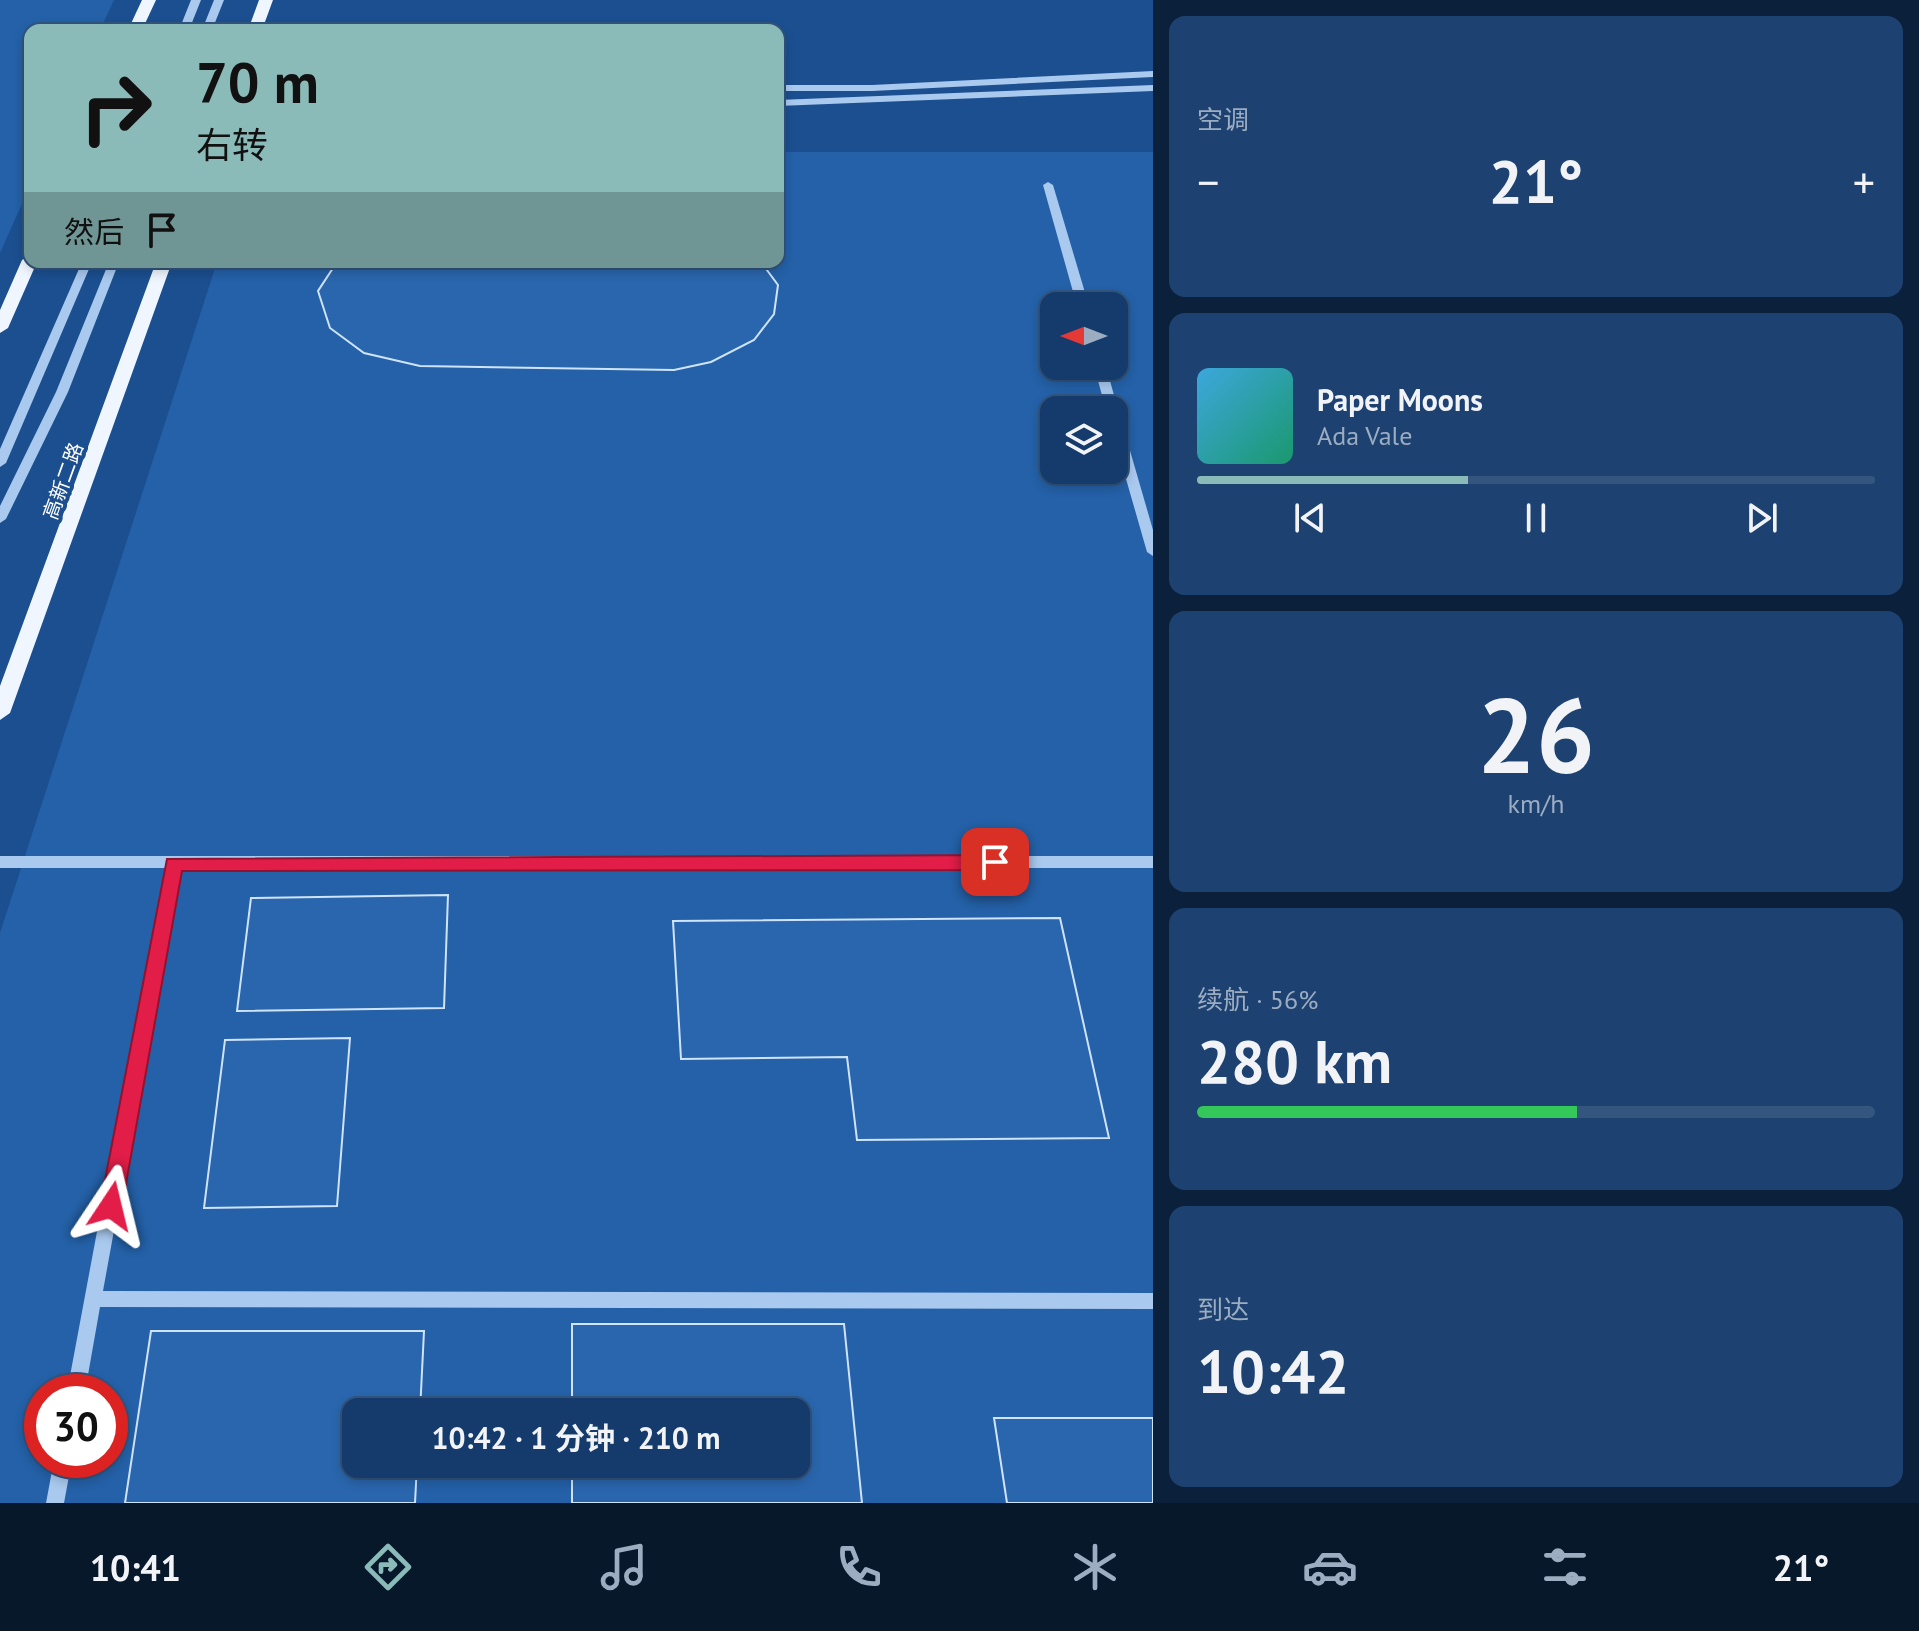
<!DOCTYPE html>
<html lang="zh">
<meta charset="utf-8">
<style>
body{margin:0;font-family:"PT Sans","Noto Sans SC",sans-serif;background:#1d4271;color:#f1f3f6;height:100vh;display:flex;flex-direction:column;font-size:30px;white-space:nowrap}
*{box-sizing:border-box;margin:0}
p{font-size:26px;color:#9dadc1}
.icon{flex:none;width:44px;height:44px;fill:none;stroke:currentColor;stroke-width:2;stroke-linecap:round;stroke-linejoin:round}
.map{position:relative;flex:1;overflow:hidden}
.sheet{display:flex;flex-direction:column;gap:16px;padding:16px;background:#0b203b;width:766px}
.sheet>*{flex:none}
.hud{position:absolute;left:24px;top:24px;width:760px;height:244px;border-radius:16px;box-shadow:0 4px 12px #0003,0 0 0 2px #33557e;background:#8bbbb9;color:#111;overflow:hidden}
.needle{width:52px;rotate:270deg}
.fabs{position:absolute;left:1040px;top:292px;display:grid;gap:16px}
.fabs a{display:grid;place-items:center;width:88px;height:88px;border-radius:16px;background:#143b6b;box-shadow:0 4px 12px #0003,0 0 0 2px #33557e;font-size:40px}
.speed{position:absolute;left:24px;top:1374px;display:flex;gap:16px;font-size:40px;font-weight:700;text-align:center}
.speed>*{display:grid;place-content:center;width:104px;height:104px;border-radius:50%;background:#143b6b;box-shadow:0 4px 12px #0003,0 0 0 2px #33557e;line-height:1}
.speed .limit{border:12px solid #d22;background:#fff;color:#111}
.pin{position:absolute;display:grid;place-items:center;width:68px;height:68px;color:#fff;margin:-34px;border-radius:16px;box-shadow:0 4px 12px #0006}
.me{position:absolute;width:88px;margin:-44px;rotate:10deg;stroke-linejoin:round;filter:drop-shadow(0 0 6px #0008)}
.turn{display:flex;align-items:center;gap:28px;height:168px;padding:0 40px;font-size:36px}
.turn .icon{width:104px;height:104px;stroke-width:2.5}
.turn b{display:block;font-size:56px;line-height:68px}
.then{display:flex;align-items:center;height:76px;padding:0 40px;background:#0003;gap:16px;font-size:30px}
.big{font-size:60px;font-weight:700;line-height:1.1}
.sheet .tile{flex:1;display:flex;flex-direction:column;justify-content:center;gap:12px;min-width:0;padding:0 28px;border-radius:16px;background:#1d4271}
.sheet .dial{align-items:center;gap:0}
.dial b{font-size:104px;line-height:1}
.song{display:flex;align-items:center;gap:24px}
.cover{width:96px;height:96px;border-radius:12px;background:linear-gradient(135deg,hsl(200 70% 55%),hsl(160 70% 35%))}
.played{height:8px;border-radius:4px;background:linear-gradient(90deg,#8bbbb9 40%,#33557e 40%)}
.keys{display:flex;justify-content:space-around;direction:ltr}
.heat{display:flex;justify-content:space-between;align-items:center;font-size:44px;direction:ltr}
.charge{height:12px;border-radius:6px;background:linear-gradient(90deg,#34c759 56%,#33557e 0)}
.trip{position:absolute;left:342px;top:1398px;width:468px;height:80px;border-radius:16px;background:#143b6b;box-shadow:0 4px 12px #0003,0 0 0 2px #33557e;font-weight:700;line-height:80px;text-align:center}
.tab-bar{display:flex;height:128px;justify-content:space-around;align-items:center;background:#08182b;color:#9dadc1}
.tab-bar .icon{width:56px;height:56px}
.tab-bar .on{color:#8bbbb9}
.tab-bar b{font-size:36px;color:#f1f3f6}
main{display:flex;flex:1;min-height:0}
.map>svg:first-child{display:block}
.green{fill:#2461a8;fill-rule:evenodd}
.building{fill:#2a66ad;stroke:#cfe3fa;stroke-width:2}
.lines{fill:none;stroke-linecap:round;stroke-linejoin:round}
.minor{fill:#a9c9ee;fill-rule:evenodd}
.major{fill:#f0f6ff;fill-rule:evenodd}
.route{fill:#e11d48;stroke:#92132f;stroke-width:2}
.labels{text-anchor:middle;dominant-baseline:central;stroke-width:8;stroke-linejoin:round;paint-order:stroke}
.street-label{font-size:20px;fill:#fff;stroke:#1b4f8f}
</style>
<main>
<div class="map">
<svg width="1153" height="1503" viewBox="0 0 1153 1503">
<rect width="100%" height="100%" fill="#1b4f8f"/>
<path class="green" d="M0,0H114L100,30H30V186L0,253Z
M778,152H1153V1503H0V933L217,262H778ZM1054,306H1114V366H1054ZM1054,410H1114V470H1054ZM42,1392H110V1460H42ZM356,1412H796V1464H356Z"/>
<path class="building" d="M337,262H761L778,285L774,314L754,340L711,362L674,370L420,366L364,353L330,328L318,291Z
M448,895L444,1008L237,1011L251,898Z
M1060,918L1109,1138L857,1140L847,1057L681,1059L673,921Z
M350,1038L337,1206L204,1208L225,1040Z
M572,1324H844L862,1503H572V1464H796V1412H572Z
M151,1331H424L420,1412H356V1464H417L415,1503H125Z
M994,1418H1153V1503H1007Z"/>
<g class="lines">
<path class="minor" d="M191,0H201L189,30H179Z
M214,0H224L212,30H202Z
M1153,71V77L872,91H778V85H872Z
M1153,85V91L778,106V100Z
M1048,182L1053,185L1089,306H1077L1043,185Z
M82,262H92L6,463L0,467V449Z
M109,262H119L68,392L6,519L0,523V506L56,392Z
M1094,366H1106L1118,410L1115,413L1120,416L1153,530V556L1147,552L1114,437V410H1106Z
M0,856H1153V868H180L103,1291L1153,1293V1309L100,1307L85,1392H67L165,868H0Z
M54,1460H72L64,1503H46Z"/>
<path class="major" d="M142,0H156L142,30H128Z
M259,0H273L262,30H248Z
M30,255V262H37L8,328L0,333V310L22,260Z
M156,262H172L10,713L0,720V686Z"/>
</g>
<path class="route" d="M995,855L1005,862L995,870L182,871L122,1206L118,1213L111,1215L103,1213L100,1206L167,859Z"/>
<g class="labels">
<g class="street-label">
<text transform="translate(63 481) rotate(-70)">高新二路</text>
</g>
</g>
</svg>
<div class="fabs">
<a><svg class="needle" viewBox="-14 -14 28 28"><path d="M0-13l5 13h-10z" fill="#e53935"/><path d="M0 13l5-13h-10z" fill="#9dadc1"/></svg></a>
<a><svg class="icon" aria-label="layers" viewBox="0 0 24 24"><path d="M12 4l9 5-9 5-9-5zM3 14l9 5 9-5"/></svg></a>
</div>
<div class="speed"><div class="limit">30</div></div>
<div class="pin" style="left:995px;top:862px;background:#d93025"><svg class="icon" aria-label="arrive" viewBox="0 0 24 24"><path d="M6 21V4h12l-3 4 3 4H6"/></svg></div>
<svg class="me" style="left:111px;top:1206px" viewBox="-20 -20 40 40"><path d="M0-17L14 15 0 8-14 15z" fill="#e11d48" stroke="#fff" stroke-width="4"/></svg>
<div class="trip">10:42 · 1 分钟 · 210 m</div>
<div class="hud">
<div class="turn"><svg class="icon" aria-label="right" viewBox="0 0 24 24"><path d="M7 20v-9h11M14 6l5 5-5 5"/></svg><div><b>70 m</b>右转</div></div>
<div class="then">然后<svg class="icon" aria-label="arrive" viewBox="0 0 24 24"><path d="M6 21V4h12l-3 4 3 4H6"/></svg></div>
</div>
</div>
<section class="sheet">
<div class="tile"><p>空调</p>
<div class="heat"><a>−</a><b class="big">21°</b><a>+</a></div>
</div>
<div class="tile">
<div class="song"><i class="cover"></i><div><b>Paper Moons</b><p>Ada Vale</p></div></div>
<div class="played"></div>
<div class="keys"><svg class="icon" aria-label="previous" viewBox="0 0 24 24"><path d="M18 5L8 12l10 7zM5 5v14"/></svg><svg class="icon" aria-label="pause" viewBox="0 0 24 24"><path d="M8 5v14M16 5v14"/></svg><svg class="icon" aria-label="next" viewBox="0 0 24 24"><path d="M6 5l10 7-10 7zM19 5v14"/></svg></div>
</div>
<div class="tile dial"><b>26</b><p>km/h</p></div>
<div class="tile"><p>续航 · 56%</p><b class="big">280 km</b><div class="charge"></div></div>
<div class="tile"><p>到达</p><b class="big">10:42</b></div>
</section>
</main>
<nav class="tab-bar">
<b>10:41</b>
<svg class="icon on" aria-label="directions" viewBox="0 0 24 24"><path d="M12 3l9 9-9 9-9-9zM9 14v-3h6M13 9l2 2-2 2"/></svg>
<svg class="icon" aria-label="music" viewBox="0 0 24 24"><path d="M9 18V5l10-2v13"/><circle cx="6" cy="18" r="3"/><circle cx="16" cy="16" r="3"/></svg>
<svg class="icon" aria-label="phone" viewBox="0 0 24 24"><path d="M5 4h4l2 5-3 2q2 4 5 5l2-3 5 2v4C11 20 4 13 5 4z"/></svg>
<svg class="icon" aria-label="climate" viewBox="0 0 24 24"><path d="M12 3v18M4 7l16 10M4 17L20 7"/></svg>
<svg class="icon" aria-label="car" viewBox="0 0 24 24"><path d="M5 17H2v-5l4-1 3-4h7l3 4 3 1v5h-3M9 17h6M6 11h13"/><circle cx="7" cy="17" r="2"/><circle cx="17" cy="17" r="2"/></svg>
<svg class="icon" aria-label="filters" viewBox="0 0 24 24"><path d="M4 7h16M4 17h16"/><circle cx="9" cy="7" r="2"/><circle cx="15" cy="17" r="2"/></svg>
<b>21°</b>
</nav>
